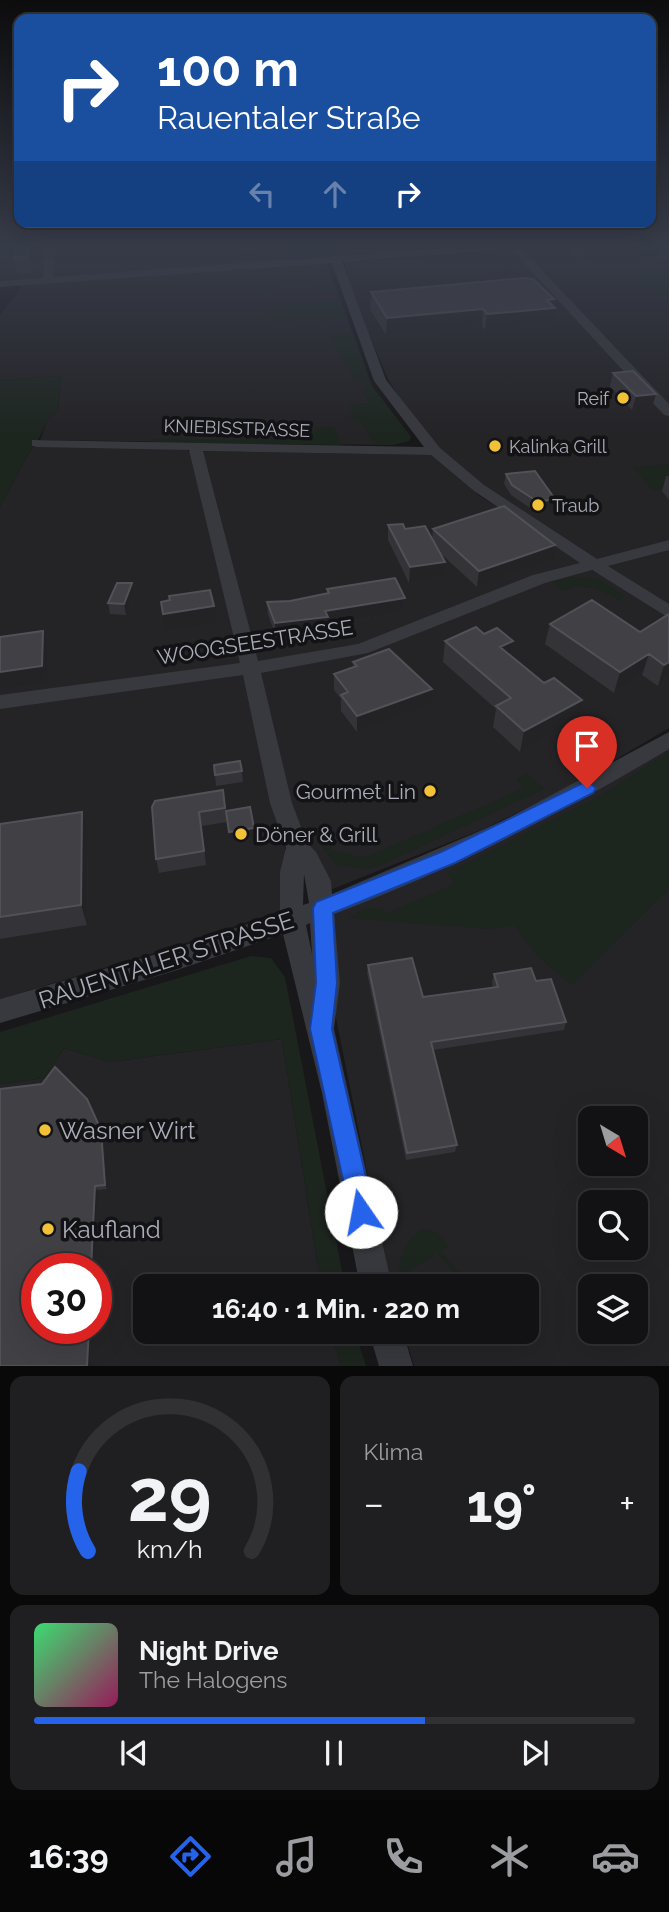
<!DOCTYPE html>
<html lang="de">
<meta charset="utf-8">
<style>
body{margin:0;font-family:Raleway,sans-serif;background:#1f1f21;color:#f1f3f6;height:100vh;display:flex;flex-direction:column;font-size:26px;white-space:nowrap}
*{box-sizing:border-box;margin:0}
p{font-size:23px;color:#9c9da0}
.icon{flex:none;width:38px;height:38px;fill:none;stroke:currentColor;stroke-width:2;stroke-linecap:round;stroke-linejoin:round}
.map{position:relative;height:1366px;overflow:hidden}
.drawer{display:flex;flex-direction:column;gap:10px;padding:10px;background:#0a090a;flex:1}
.drawer>*{flex:none}
.guide{position:absolute;left:14px;top:14px;width:642px;height:214px;border-radius:14px;box-shadow:0 7px 28px #0002,0 0 0 2px #313133;background:#1a4fa0;color:#fff;overflow:hidden}
.needle{width:46px;rotate:142deg}
.tools{position:absolute;left:578px;top:1106px;display:grid;gap:14px}
.tools a{display:grid;place-items:center;width:70px;height:70px;border-radius:14px;background:#121113;box-shadow:0 7px 28px #0002,0 0 0 2px #313133;font-size:35px}
.speed{position:absolute;left:21px;top:1253px;display:flex;gap:14px;font-size:35px;font-weight:700;text-align:center}
.speed>*{display:grid;place-content:center;width:91px;height:91px;border-radius:50%;background:#121113;box-shadow:0 7px 28px #0002,0 0 0 2px #313133;line-height:1}
.speed .limit{border:10px solid #d22;background:#fff;color:#111}
.pin{position:absolute;display:grid;place-items:center;width:60px;height:60px;color:#fff;margin:-72px -30px;border-radius:50% 50% 50% 0;rotate:-45deg;box-shadow:0 0 7px #0007}
.pin .icon{rotate:45deg}
.me{position:absolute;width:77px;margin:-38px;rotate:348deg;stroke-linejoin:round;filter:drop-shadow(0 0 5px #0008)}
.turn{display:flex;align-items:center;gap:24px;height:147px;padding:0 28px;font-size:32px}
.turn .icon{width:91px;height:91px;stroke-width:2.5}
.turn b{display:block;font-size:49px;line-height:60px}
.lanes{display:flex;align-items:center;height:66px;padding:0 28px;background:#0003;justify-content:center;gap:35px;direction:ltr}
.lanes .off{opacity:.35}
.big{font-size:52px;font-weight:700;line-height:1.1}
.drawer .card{flex:1;display:flex;flex-direction:column;justify-content:center;gap:10px;min-width:0;padding:0 24px;border-radius:14px;background:#1f1f21}
.drawer .dial{align-items:center;gap:0}
.dial svg{height:182px;overflow:visible;fill:none;stroke:#313133;stroke-width:7;stroke-linecap:round;text-anchor:middle}
.dial text{fill:#f1f3f6;stroke:none}
.song{display:flex;align-items:center;gap:21px}
.cover{width:84px;height:84px;border-radius:10px;background:linear-gradient(135deg,hsl(140 70% 55%),hsl(330 70% 35%))}
.played{height:7px;border-radius:4px;background:linear-gradient(90deg,#2563eb 65%,#313133 65%)}
.keys{display:flex;justify-content:space-around;direction:ltr}
.heat{display:flex;justify-content:space-between;align-items:center;font-size:38px;direction:ltr}
.drawer .tiles{flex:1;display:grid;gap:10px;grid-template-columns:1fr 1fr}
.card:last-child{grid-column:span 2}
.trip{position:absolute;left:133px;top:1274px;width:406px;height:70px;border-radius:14px;background:#121113;box-shadow:0 7px 28px #0002,0 0 0 2px #313133;font-weight:700;line-height:70px;text-align:center}
.tabs{display:flex;height:112px;justify-content:space-around;align-items:center;background:#070708;color:#9c9da0}
.tabs .icon{width:49px;height:49px}
.tabs .active{color:#2563eb}
.tabs b{font-size:32px;color:#f1f3f6}
.map>svg:first-child{display:block}
.built{fill:#242326;fill-rule:evenodd}
.green{fill:#1d251f}
.lines{fill:none;stroke-linecap:round;stroke-linejoin:round}
.minor{fill:#38393e;fill-rule:evenodd}
.wall{fill:#343337}
.shaded-wall{fill:#232225}
.building{fill:#414045;stroke:#515157;stroke-width:2}
.route{fill:#2563eb;stroke:#184099;stroke-width:2}
.poi-dot{fill:#f1c238;stroke:#131214;stroke-width:2.5}
.labels{text-anchor:middle;dominant-baseline:central;stroke-width:7;stroke-linejoin:round;paint-order:stroke}
.far-poi-label{font-size:18px;fill:#aaadb9;stroke:#131214;text-anchor:start}
.far-street-label{font-size:18px;fill:#aaadb9;stroke:#131214}
.street-label{font-size:21px;fill:#aaadb9;stroke:#131214}
.poi-label{font-size:21px;fill:#aaadb9;stroke:#131214;text-anchor:end}
.near-street-label{font-size:24px;fill:#aaadb9;stroke:#131214}
.near-poi-label{font-size:24px;fill:#aaadb9;stroke:#131214;text-anchor:start}
</style>
<div class="map">
<svg width="669" height="1366" viewBox="0 0 669 1366">
<rect width="100%" height="100%" fill="#181719"/>
<path class="built" d="M0,247H473L325,258L372,386L411,437L409,441L393,445L40,440L49,417L58,411L61,376L0,380V315L20,289L22,281L0,282Z
M551,247H669V605L482,487L446,457L410,414L389,381L353,298L345,263Z
M177,446L189,451L431,455L480,496L583,563L365,645L247,664L297,905L174,947L0,999V506L32,447Z
M589,569L669,612V728L564,790L488,827L310,898L256,671L320,661L496,598Z
M669,738V1366H414L404,1332H527V1286H390L315,914L493,839ZM590,1118H635V1164H590ZM590,1202H635V1248H590ZM590,1286H635V1332H590Z
M282,1039L321,1286H145V1332H331L341,1366H0V1084L44,1078L64,1048L110,1062ZM37,1269H96V1328H37Z"/>
<path class="green" d="M319,250L326,251L329,258L231,264L229,256L261,258L260,254Z
M303,265L312,282L277,285L279,292L265,293L256,269Z
M669,272V296L636,286L628,277Z
M341,300L347,317L320,321L318,318L274,322L266,306Z
M353,333L372,386L411,437L409,441L393,445H375L360,421H354L348,412L354,411L353,407H346L353,402L355,405L369,403L361,389L366,387L363,382L355,380L329,335Z
M61,376L58,411C42,421 44,437 32,447L0,506V380Z
M333,426L342,445L154,443L152,439H284L293,436L296,431Z
M669,464V488L653,490L633,467Z
M569,577L600,580L624,595L621,601C604,591 584,580 564,591L556,586L554,582Z
M669,752V889L572,985L538,957L514,925L489,929L349,918L366,908H381L385,914L454,884L447,873L601,795Z
M528,774L544,789L383,864L368,869L337,865L321,846L329,843L332,850L364,858L524,788L516,779Z
M251,956L271,958L285,977L345,1286H321L282,1039L110,1062L64,1048L44,1078L0,1084V1032Z
M425,1229L436,1232L448,1246L440,1251L471,1286H467L437,1253L399,1278C400,1256 403,1239 425,1229Z
M331,1332H355L366,1366H341Z"/>
<g class="lines">
<path class="minor" d="M45,247H55L53,277L465,247H520L669,404V416L664,415L511,249L342,262L386,380L440,448L484,485L597,559L669,540V550L608,566L669,604V618L592,570L545,583L368,653L261,673L292,803L307,843L316,852L331,881L332,894L503,821L669,732V749C562,813 451,870 334,914L340,983L334,1029L392,1286H360L322,1093L283,934L174,971L0,1023V999L174,949L280,913V872L286,848L270,803L243,675L0,709V695L240,663L189,450L37,447L32,446V440L424,447L374,381L332,263L0,287V281L43,278ZM203,451L431,455L474,491L580,563L533,575L358,644L258,661ZM304,874L309,903L303,905ZM310,923L312,954L306,925Z
M369,1332H403L413,1366H379Z"/>
</g>
<path class="wall" d="M35,247L32,273L17,274L14,258Z
M239,247H303L241,252Z
M564,247H615L612,261L582,263Z
M371,292L554,299L552,324L485,330L482,326L386,335L370,309Z
M613,373L652,407L632,410L610,386Z
M506,474L554,509L536,512L511,495L504,484Z
M666,476H669V500L662,491Z
M388,525L405,529L432,539L433,529L552,560L477,587L439,552L443,577L409,583L388,540Z
M132,583L134,594L126,615L110,614L108,603Z
M327,589L405,598L404,612L328,624V630L276,637L268,615L267,602L290,601L327,594Z
M669,614V679L658,686L642,675L614,693L545,644L550,624L640,632Z
M484,634L513,641L510,656L577,721L520,752L493,727L496,709L443,662L445,641Z
M353,662L430,705L357,732L341,711V699L334,690V674L353,667Z
M214,765L242,771L243,782L216,786Z
M223,790L226,811L254,828L255,839L231,843L227,822L202,826L206,865L159,873L156,859L152,807Z
M0,824L88,833L87,925L0,939Z
M368,965L423,997L493,988L492,982L494,974L536,981L566,1022L564,1030L433,1050L457,1145L455,1152L406,1160L367,973Z
M101,1130L103,1135L107,1189L97,1190L37,1328H91L90,1366H0Z"/>
<path class="shaded-wall" d="M30,247H35L32,273L28,257Z
M594,247H615L612,261L582,263L584,248Z
M554,299L553,308H555L552,324L485,330L487,314Z
M483,309L482,326L386,335L387,318Z
M656,394L652,407L632,410L636,396Z
M555,499L554,509L536,512L538,502Z
M555,545L552,560L477,587L479,571Z
M445,562L443,577L409,583L410,567Z
M132,583L134,594L126,615L124,604Z
M405,598L404,612L328,624V630L276,637L275,623L325,611Z
M214,606L216,622L166,630L163,614Z
M43,631L47,647L46,682L0,688V672Z
M513,641L509,662L500,647Z
M649,654L642,675L614,693L620,672Z
M669,662V679L658,686L664,665Z
M432,689L430,705L357,732V716Z
M582,700L577,721L520,752L524,731Z
M82,812L88,833L87,925L81,905Z
M254,828L255,839L231,843L229,832Z
M101,1130L103,1135L107,1189L105,1185Z
M95,1186L97,1190L93,1269H91Z
M89,1328H91L90,1366H87Z"/>
<path class="building" d="M16,247H30L28,257L14,258Z
M524,278L533,279L554,299L547,300L555,308L487,314L483,309L387,318L371,292Z
M633,371L656,394L636,396L613,373Z
M535,471L555,499L538,502L512,485L506,474Z
M504,506L555,545L479,571L433,529Z
M403,524L405,529L425,526L445,562L410,567L388,525Z
M395,578L405,598L325,611L328,617L275,623L267,602L290,601L329,593L327,589Z
M117,583H132L124,604L108,603Z
M210,590L214,606L163,614L161,602L170,600L169,596Z
M592,600L640,632L669,614V662L664,665L649,654L620,672L550,624Z
M476,627L484,634L497,628L513,641L500,647L544,683L554,678L582,700L524,731L496,706L511,698L445,641Z
M43,631L42,666L0,672V637Z
M389,649L432,689L357,716L341,695L348,692L334,674L357,666L353,662Z
M240,761L242,771L215,775L214,765Z
M223,790L225,808L199,812L204,851L156,859L152,807L155,801Z
M250,807L254,828L229,832L226,811Z
M82,812L81,905L0,917V824Z
M412,958L423,997L498,987L494,974L531,968L536,981L551,979L566,1022L431,1042L457,1145L407,1153L368,965Z
M55,1067L87,1099L101,1130L105,1185L95,1186L91,1269H37V1328H89L87,1366H0V1089L42,1084Z"/>
<linearGradient id="sky" x2="0" y2="1"><stop stop-color="#0d0d0e"/><stop offset="0.56" stop-color="#373c49"/><stop offset="1" stop-color="#373c49" stop-opacity="0"/></linearGradient>
<rect width="669" height="438" fill="url(#sky)"/>
<path class="route" d="M587,781L596,788L593,793L455,863L333,913L337,983L332,1029L374,1212L370,1221L361,1225L352,1221L310,1029L316,983L313,908L316,902L441,852Z"/>
<g class="poi-dot">
<circle cx="623" cy="398" r="7"/>
<circle cx="495" cy="446" r="7"/>
<circle cx="538" cy="505" r="7"/>
<circle cx="430" cy="791" r="7"/>
<circle cx="241" cy="834" r="7"/>
<circle cx="45" cy="1130" r="7"/>
<circle cx="48" cy="1229" r="7"/>
</g>
<g class="labels">
<g class="far-poi-label">
<text x="609" y="398" text-anchor="end">Reif</text>
<text x="509" y="446">Kalinka Grill</text>
<text x="552" y="505">Traub</text>
</g>
<g class="far-street-label">
<text transform="translate(237 428) rotate(2)">KNIEBISSTRASSE</text>
</g>
<g class="street-label">
<text transform="translate(255 642) rotate(-9)">WOOGSEESTRASSE</text>
</g>
<g class="poi-label">
<text x="416" y="791">Gourmet Lin</text>
<text x="255" y="834" text-anchor="start">Döner &amp; Grill</text>
</g>
<g class="near-street-label">
<text transform="translate(166 960) rotate(-18)">RAUENTALER STRASSE</text>
</g>
<g class="near-poi-label">
<text x="59" y="1130">Wasner Wirt</text>
<text x="62" y="1229">Kaufland</text>
</g>
</g>
</svg>
<div class="tools">
<a><svg class="needle" viewBox="-14 -14 28 28"><path d="M0-13l5 13h-10z" fill="#e53935"/><path d="M0 13l5-13h-10z" fill="#9c9da0"/></svg></a>
<a><svg class="icon" aria-label="search" viewBox="0 0 24 24"><circle cx="10" cy="10" r="6"/><path d="M15 15l6 6"/></svg></a>
<a><svg class="icon" aria-label="layers" viewBox="0 0 24 24"><path d="M12 4l9 5-9 5-9-5zM3 14l9 5 9-5"/></svg></a>
</div>
<div class="speed"><div class="limit">30</div></div>
<div class="pin" style="left:587px;top:788px;background:#d93025"><svg class="icon" aria-label="arrive" viewBox="0 0 24 24"><path d="M6 21V4h12l-3 4 3 4H6"/></svg></div>
<svg class="me" style="left:361px;top:1212px" viewBox="-20 -20 40 40"><circle r="19" fill="#fff"/><path d="M0-13L10 11 0 6-10 11z" fill="#2563eb"/></svg>
<div class="trip">16:40 · 1 Min. · 220 m</div>
<div class="guide">
<div class="turn"><svg class="icon" aria-label="right" viewBox="0 0 24 24"><path d="M7 20v-9h11M14 6l5 5-5 5"/></svg><div><b>100 m</b>Rauentaler Straße</div></div>
<div class="lanes"><svg class="icon off" aria-label="left" viewBox="0 0 24 24"><path d="M17 20v-9H6M10 6l-5 5 5 5"/></svg><svg class="icon off" aria-label="ahead" viewBox="0 0 24 24"><path d="M12 20V5M6 11l6-6 6 6"/></svg><svg class="icon" aria-label="right" viewBox="0 0 24 24"><path d="M7 20v-9h11M14 6l5 5-5 5"/></svg></div>
</div>
</div>
<section class="drawer">
<div class="tiles">
<div class="card dial"><svg viewBox="0 0 100 80">
<path d="M14 69A42 42 0 1 1 86 69"/>
<path d="M14 69A42 42 0 0 1 10 34" stroke="#2563eb"/>
<text x="50" y="56" font-size="32" font-weight="700">29</text>
<text x="50" y="72" font-size="11">km/h</text>
</svg></div>
<div class="card"><p>Klima</p>
<div class="heat"><a>−</a><b class="big">19°</b><a>+</a></div>
</div>
<div class="card">
<div class="song"><i class="cover"></i><div><b>Night Drive</b><p>The Halogens</p></div></div>
<div class="played"></div>
<div class="keys"><svg class="icon" aria-label="previous" viewBox="0 0 24 24"><path d="M18 5L8 12l10 7zM5 5v14"/></svg><svg class="icon" aria-label="pause" viewBox="0 0 24 24"><path d="M8 5v14M16 5v14"/></svg><svg class="icon" aria-label="next" viewBox="0 0 24 24"><path d="M6 5l10 7-10 7zM19 5v14"/></svg></div>
</div>
</div>
</section>
<nav class="tabs">
<b>16:39</b>
<svg class="icon active" aria-label="directions" viewBox="0 0 24 24"><path d="M12 3l9 9-9 9-9-9zM9 14v-3h6M13 9l2 2-2 2"/></svg>
<svg class="icon" aria-label="music" viewBox="0 0 24 24"><path d="M9 18V5l10-2v13"/><circle cx="6" cy="18" r="3"/><circle cx="16" cy="16" r="3"/></svg>
<svg class="icon" aria-label="phone" viewBox="0 0 24 24"><path d="M5 4h4l2 5-3 2q2 4 5 5l2-3 5 2v4C11 20 4 13 5 4z"/></svg>
<svg class="icon" aria-label="climate" viewBox="0 0 24 24"><path d="M12 3v18M4 7l16 10M4 17L20 7"/></svg>
<svg class="icon" aria-label="car" viewBox="0 0 24 24"><path d="M5 17H2v-5l4-1 3-4h7l3 4 3 1v5h-3M9 17h6M6 11h13"/><circle cx="7" cy="17" r="2"/><circle cx="17" cy="17" r="2"/></svg>
</nav>
